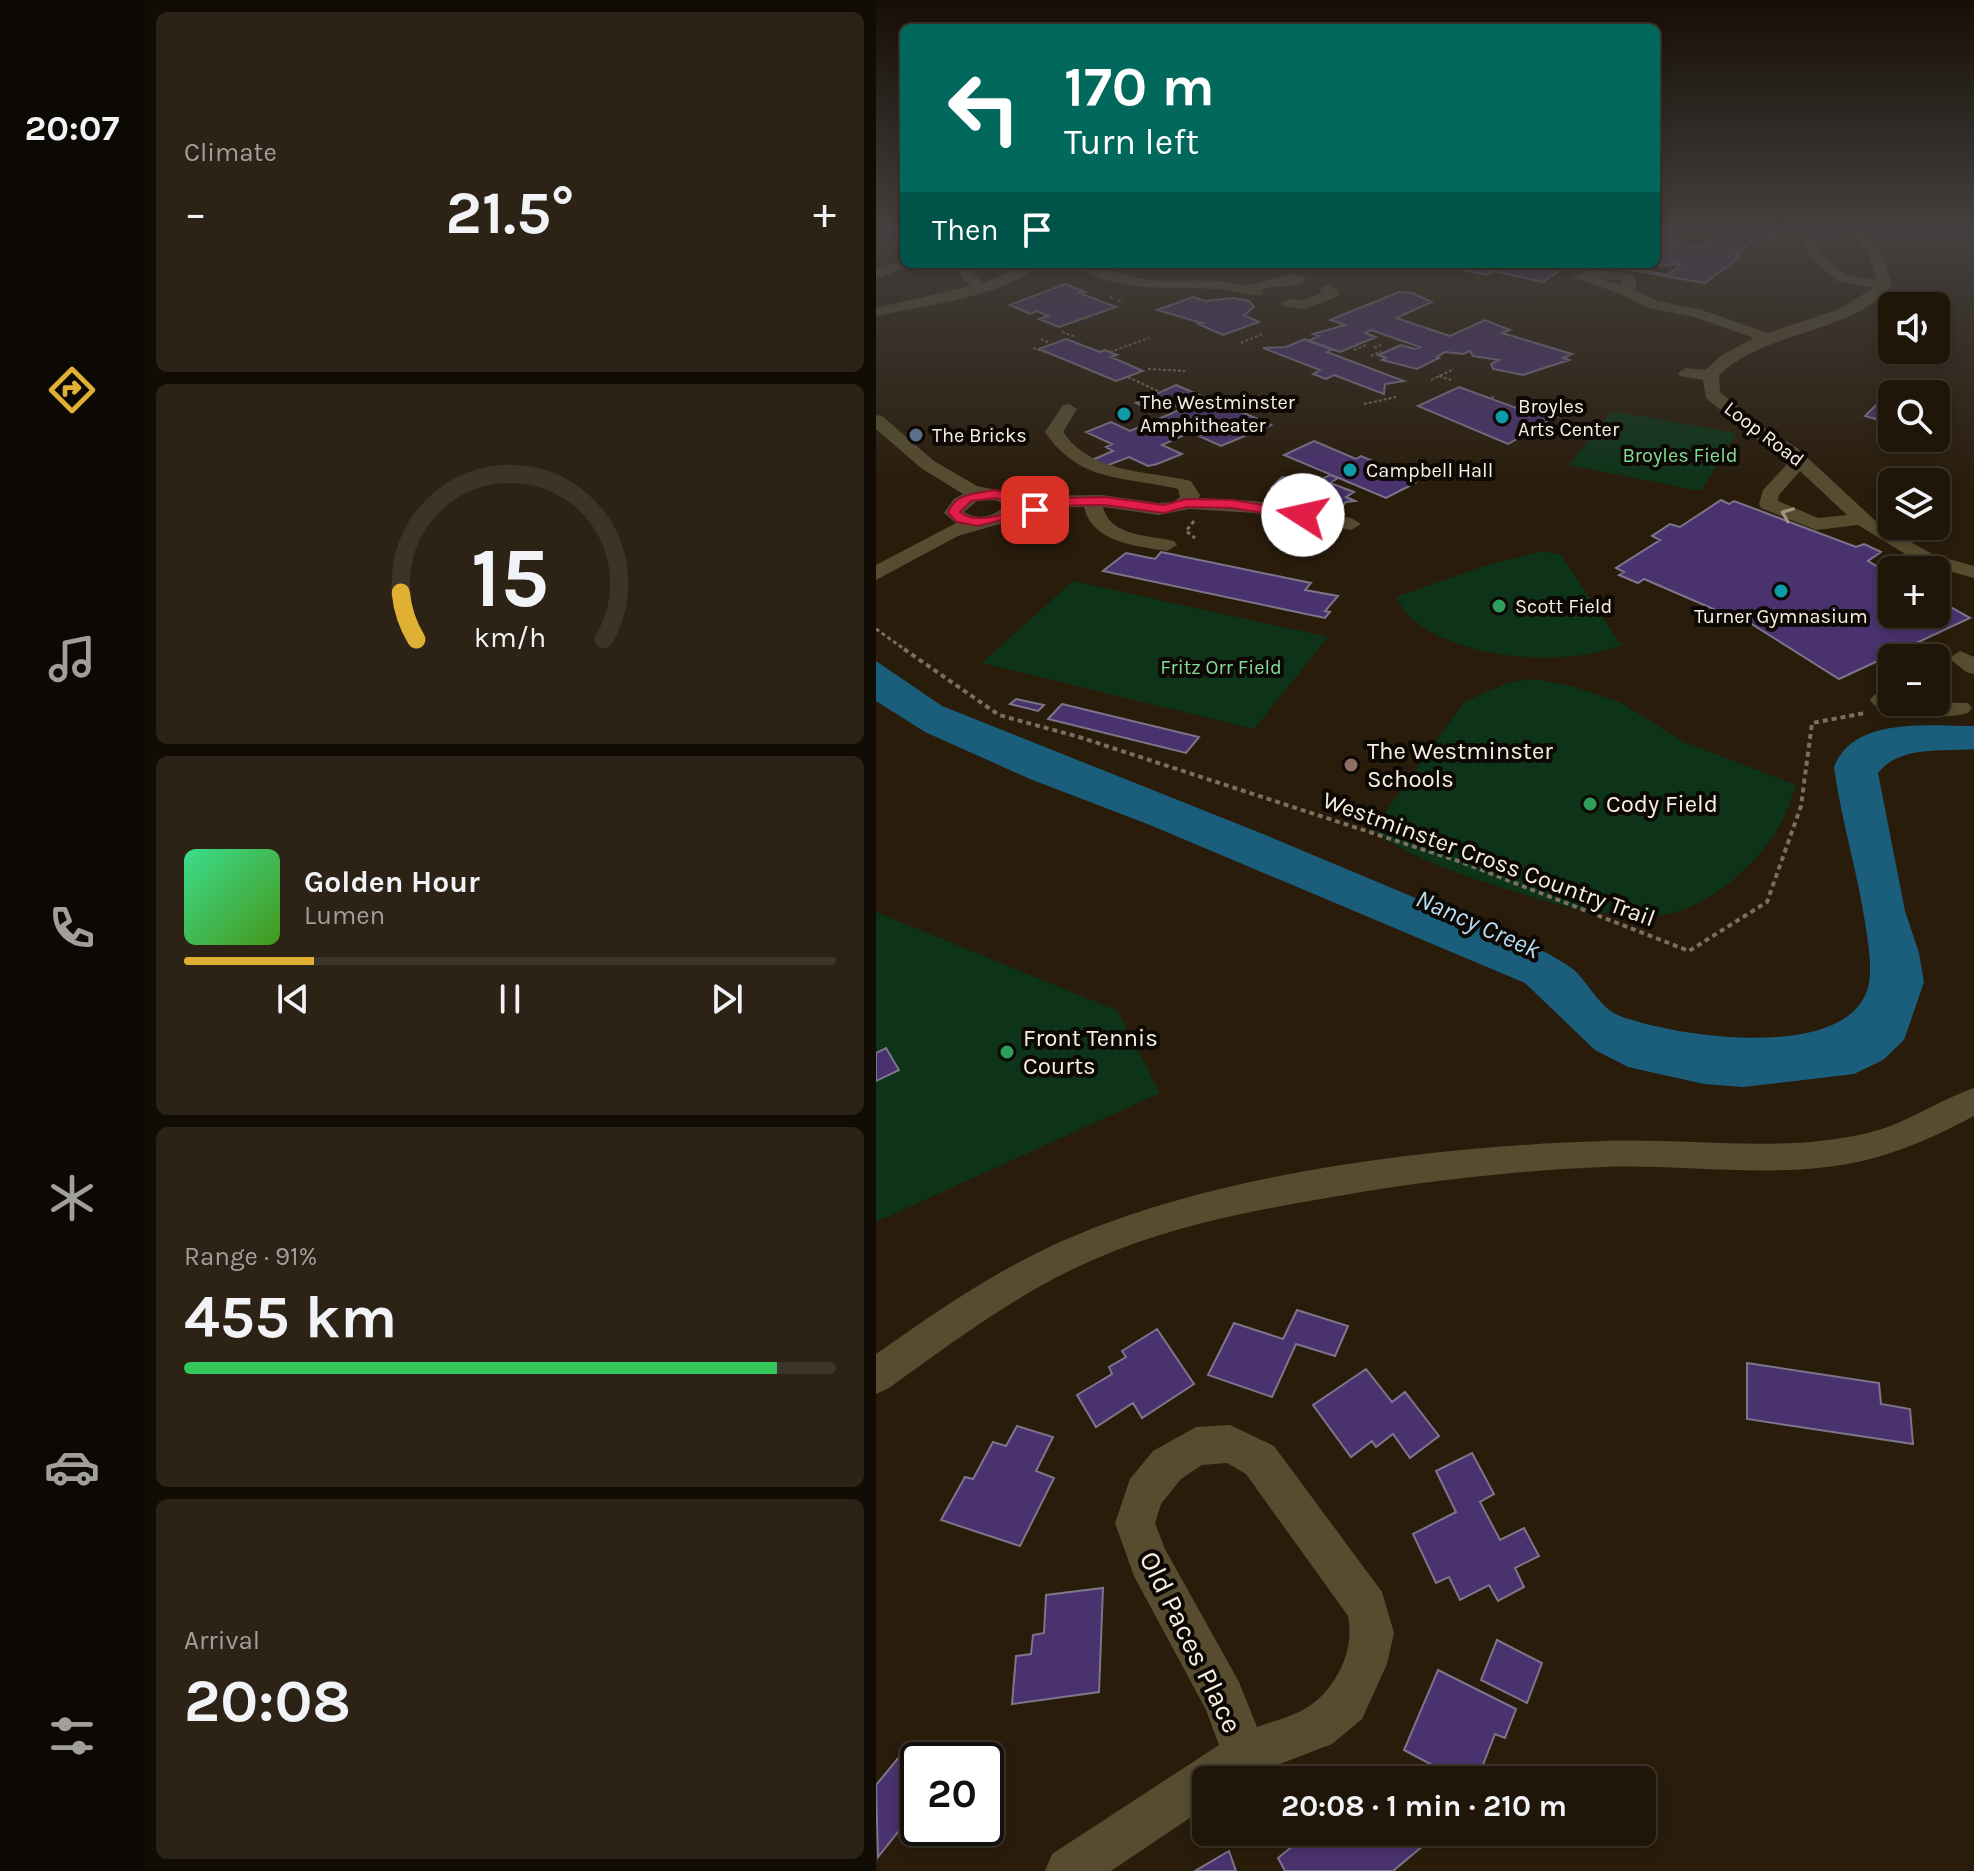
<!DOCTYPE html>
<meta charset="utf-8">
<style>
body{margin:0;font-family:Karla,sans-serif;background:#2c2216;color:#f1f3f6;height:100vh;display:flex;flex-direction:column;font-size:30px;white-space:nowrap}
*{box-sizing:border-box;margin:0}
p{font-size:26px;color:#a19f9c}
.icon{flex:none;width:44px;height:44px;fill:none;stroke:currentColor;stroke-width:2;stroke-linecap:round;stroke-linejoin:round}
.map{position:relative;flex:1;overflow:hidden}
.drawer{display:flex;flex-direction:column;gap:12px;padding:12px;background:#110c04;width:732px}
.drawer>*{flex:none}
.banner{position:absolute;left:24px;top:24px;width:760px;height:244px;border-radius:12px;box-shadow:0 4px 12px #0003,0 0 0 2px #3c3429;background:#00695c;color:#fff;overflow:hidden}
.tools{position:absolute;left:1002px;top:292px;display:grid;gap:16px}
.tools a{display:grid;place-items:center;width:72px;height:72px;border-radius:12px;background:#1f1508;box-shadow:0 4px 12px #0003,0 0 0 2px #3c3429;font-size:40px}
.speed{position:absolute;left:24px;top:1742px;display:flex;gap:16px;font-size:40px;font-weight:700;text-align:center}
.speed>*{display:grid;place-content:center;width:104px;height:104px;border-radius:50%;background:#1f1508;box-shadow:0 4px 12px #0003,0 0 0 2px #3c3429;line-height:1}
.speed .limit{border:4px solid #111;border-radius:12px;background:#fff;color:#111}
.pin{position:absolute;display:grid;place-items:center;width:68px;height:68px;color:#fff;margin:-34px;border-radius:16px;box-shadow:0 4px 12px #0006}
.me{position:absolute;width:88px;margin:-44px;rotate:280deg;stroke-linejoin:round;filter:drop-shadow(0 0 6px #0008)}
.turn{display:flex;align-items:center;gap:28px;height:168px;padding:0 32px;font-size:36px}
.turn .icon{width:104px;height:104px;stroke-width:2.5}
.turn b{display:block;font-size:56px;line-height:68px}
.then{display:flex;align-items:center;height:76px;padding:0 32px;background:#0003;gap:16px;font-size:30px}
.big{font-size:60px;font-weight:700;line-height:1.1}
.drawer .tile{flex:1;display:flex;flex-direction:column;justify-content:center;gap:12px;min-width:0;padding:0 28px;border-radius:12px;background:#2c2216}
.drawer .dial{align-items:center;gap:0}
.dial svg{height:208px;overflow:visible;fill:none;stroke:#3c3429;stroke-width:7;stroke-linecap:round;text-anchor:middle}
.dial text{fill:#f1f3f6;stroke:none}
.song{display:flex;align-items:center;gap:24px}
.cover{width:96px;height:96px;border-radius:12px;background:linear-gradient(135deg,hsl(150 70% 55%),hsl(100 70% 35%))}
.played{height:8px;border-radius:4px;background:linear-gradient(90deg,#e0b034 20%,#3c3429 20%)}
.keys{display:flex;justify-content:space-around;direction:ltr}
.heat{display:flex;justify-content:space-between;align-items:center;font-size:44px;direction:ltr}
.charge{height:12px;border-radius:6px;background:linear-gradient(90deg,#34c759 91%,#3c3429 0)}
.trip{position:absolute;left:316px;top:1766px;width:464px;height:80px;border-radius:12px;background:#1f1508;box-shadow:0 4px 12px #0003,0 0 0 2px #3c3429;font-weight:700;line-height:80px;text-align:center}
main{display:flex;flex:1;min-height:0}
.dock{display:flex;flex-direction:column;width:144px;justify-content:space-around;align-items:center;background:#0c0803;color:#a19f9c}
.dock .icon{width:56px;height:56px}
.dock .active{color:#e0b034}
.dock b{font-size:36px;color:#f1f3f6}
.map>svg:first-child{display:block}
.green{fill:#0d3318}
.water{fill:#1b5e7c}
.building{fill:#4a326e;stroke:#7c758b;stroke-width:2;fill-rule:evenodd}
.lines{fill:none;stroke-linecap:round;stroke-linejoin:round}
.path-far2{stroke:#796e5f;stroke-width:2;stroke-dasharray:3 2;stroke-linecap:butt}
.path-far1{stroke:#796e5f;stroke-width:3;stroke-dasharray:4 3;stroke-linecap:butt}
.path{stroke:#796e5f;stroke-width:4;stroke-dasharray:5 4;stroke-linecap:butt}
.minor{fill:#574c30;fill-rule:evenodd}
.oneway{stroke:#9f9581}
.route{fill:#e11d48;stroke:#92132f;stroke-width:2}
.culture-dot{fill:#0f9aa8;stroke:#0d0803;stroke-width:3}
.service-dot{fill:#5c6f8a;stroke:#0d0803;stroke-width:3}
.leisure-dot{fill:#2e9e5b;stroke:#0d0803;stroke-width:3}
.education-dot{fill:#8d6e63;stroke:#0d0803;stroke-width:3}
.labels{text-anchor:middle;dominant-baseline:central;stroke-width:8;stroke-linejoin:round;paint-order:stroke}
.far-poi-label{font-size:20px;fill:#f8efe4;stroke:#0d0803;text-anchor:start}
.far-street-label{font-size:20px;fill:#f8efe4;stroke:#0d0803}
.far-park-label{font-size:20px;fill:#82db96;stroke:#0d0803}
.poi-label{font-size:24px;fill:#f8efe4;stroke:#0d0803;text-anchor:start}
.street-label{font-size:24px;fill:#f8efe4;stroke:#0d0803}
.water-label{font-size:26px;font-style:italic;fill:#b4ddf3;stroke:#0d0803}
.near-street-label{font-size:28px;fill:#f8efe4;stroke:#0d0803}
</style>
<main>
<nav class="dock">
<b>20:07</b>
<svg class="icon active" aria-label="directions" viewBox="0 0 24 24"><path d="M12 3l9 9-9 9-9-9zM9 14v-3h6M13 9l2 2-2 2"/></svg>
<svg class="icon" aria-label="music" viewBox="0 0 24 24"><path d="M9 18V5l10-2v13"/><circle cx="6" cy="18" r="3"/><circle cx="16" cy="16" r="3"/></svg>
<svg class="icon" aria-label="phone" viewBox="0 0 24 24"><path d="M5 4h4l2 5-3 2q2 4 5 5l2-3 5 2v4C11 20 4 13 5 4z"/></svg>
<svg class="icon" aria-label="climate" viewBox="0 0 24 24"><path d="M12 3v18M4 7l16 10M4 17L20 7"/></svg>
<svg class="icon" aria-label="car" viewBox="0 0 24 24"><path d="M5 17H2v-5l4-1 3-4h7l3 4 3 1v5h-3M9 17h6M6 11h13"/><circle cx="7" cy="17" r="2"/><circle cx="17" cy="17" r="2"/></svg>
<svg class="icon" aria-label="filters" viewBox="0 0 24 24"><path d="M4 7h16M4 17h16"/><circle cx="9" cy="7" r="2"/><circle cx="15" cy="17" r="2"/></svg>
</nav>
<section class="drawer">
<div class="tile"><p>Climate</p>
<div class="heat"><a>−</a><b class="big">21.5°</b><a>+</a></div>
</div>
<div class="tile dial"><svg viewBox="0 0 100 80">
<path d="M14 69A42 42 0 1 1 86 69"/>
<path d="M14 69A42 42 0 0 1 8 51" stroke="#e0b034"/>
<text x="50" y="56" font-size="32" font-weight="700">15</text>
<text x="50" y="72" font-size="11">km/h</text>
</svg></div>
<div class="tile">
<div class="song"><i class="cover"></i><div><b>Golden Hour</b><p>Lumen</p></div></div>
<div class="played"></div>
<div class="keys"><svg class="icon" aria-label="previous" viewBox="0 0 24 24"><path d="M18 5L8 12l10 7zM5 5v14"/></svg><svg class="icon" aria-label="pause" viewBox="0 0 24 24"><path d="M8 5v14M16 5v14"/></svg><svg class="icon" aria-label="next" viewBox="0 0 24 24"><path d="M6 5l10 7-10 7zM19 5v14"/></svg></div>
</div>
<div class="tile"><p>Range · 91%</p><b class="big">455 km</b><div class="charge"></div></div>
<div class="tile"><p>Arrival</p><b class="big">20:08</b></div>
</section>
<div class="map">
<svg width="1098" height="1871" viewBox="0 0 1098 1871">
<rect width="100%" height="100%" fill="#291c0b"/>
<path class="green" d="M736,411L861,433L825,491L693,465Z
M667,551L685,555L745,645C687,668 582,660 534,617C528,612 524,603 520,597L608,566Z
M197,581L452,637L378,729L106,663Z
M659,679L695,686L744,702L808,742L920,785C915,798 911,813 904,825C882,865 828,912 780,916C727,919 674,903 624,887C585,875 528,855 497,830L588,702L634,682Z
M0,912L242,1011L284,1093L0,1222Z"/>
<path class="water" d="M0,661L66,706L382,832L671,953C679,958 689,963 697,969C713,983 723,1008 744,1016C799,1037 978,1064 993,983C996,962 992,943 989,922C981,870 965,819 958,767C977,716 1054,726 1098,726V749C1066,752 1024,745 1002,773L1029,911L1043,953L1048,982L1028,1040L1007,1060L978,1074L867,1087L828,1084L752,1067L719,1050L649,983L274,825L154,779L49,732L0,701Z"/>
<path class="building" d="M780,228H813L793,241L824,248L850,230L841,228H882L903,233L896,239L884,236L859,255L865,256L829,283L719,264H780ZM801,264L805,265L791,275L760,268Z
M572,264H717L711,268L690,266L667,282L617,271L611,275L569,266Z
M189,284L209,292L203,293L240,307L183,327L163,319L172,316L161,311L154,314L134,305Z
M523,292L536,293L556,302L520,318L574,336L609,320L634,330L626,333L696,354L687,358L693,360L647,375L617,369L615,364L623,360L597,356L594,351L587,354L569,352L561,357L563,358L541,369L506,360L510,358L502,355L525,345L539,349L544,347L495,330L489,333L500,337L464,352L432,341L443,336L437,334L469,325L454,320Z
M317,297L329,301L356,298L373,301L378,307L368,315L383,322L347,335L322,324L326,323L281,310Z
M190,339L224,352L229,350L241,355L235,357L267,371L240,381L163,349Z
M429,339L456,349L451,352L528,381L509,384L508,394L458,375L450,379L437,374L444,370L387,348L410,347Z
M300,385L330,398L341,397L364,407L359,409L395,425L345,446L323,436L342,428L337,422L286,445L306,454L281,464L272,466L253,457L230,466L216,460L237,451L230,447L236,444L210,432L235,422L254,431L306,409L293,403L276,410L260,403Z
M583,387L654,413L665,408L686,415L642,435L646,436L632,444L542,406Z
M1016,399V420L1010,422L989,416L1000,405Z
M438,441L480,459L485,456L499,462L494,465L539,483L510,498L408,455Z
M422,474L446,479L454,475L462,478L454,483L478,492L470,497L479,501L470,502L462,511L396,498L404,490L395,488L406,477L417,479Z
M845,500L853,504L858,501L980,547L988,544L1005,552L992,561L1016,575V614H1060V599L1094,618L963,679L866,618L858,624L838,616L842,611L768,579L762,583L743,575L748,572L740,568L784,540L776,536L794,524L804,527Z
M285,552L435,583L429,590L462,596L449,611L454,612L449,618L227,571L250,553L279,559Z
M140,699L168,705L162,711L134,704Z
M186,704L323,737L310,753L172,719Z
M10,1048L23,1070L0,1081V1053Z
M421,1310L472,1326L459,1356L420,1344L396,1397L332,1375L358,1323L407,1339Z
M281,1329L318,1384L266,1418L257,1403L220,1427L201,1395L236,1374L233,1367L250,1357L246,1351Z
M871,1363L1003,1383L1005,1404L1034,1409L1037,1444L871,1419Z
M490,1369L516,1402L529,1392L563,1436L534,1458L517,1434L500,1447L496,1441L475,1457L437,1405Z
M141,1426L177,1437L160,1471L178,1478L144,1546L65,1520L89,1477L97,1479L117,1442L130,1446Z
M596,1453L618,1494L604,1502L624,1540L648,1528L663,1556L639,1568L648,1587L622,1601L613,1585L584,1600L573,1577L560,1583L537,1534L580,1512L560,1471Z
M227,1588L223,1692L136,1704L140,1656L155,1654L157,1635L168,1633L170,1595Z
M621,1640L666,1663L651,1703L605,1680Z
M562,1670L640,1709L629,1738L619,1734L601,1780H584L528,1750Z
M33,1745L50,1760H42V1807L2,1857L0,1785Z
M434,1832H477L479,1835L482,1832H540L548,1845L517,1871H409L402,1858Z
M353,1851L360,1871H319Z"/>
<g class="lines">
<path class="path-far2" d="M10,252L28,232
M234,297L237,298
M242,300L247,302
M186,332L200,337
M165,339L172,342
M365,343L386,334
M157,348L172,353
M498,348L507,344
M478,350L490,345
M234,352L273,338
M495,356L505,351
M272,369L309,371
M563,376L575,380
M252,377L284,392
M555,380L578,369
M615,398L620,396
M488,404L520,397"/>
<path class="path-far1" d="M318,521L310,531L319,538
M0,629L31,651"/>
<path class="path" d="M28,649L123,715L203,737L585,862L813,951L891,902L925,806L936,723L989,713"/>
<path class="minor" d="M894,228C950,228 933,254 970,274C978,278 992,279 1001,280L992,254L971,228H985L1006,254L1016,286C973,335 892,329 843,375L844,392L891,430L921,448L1004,525L1058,555L1098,566V578L1044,563L982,525L940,530L885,508L883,504L887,490L914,461L879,438L830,398L827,380L804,376L802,373L810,368L829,370L846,355L878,338L818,317L772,308L747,295L696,277L715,270L754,273L760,280L759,290L781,301L826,310L892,333L963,309L997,288L961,281L935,257L925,242ZM724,279L745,280V285ZM924,471L971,515L942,518L902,501L903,495Z
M28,259V264L33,266L0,279V270Z
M87,264H101L98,275L108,283L141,268V264H155V270C130,295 38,308 0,316V308L95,286L84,276Z
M199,264C223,264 242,275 266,279C290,283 316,279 341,281C351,281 362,285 372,285C390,284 414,266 431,280C420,288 400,285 387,289L386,295C373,297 357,290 344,289C301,287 234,294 199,264Z
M450,285L463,290V296L428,309L407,306L405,303L412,299L427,300L446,293L443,289Z
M193,404L201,409L187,432C216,474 269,470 315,481L324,495L323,498L379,501L475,518L485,524L475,530L379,513L313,509L283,515L227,507C234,537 274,535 298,541L301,545L291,551C261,546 216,543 208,507L147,508L134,521L82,536L0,580V565L80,523L68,513L78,499L87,494L45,468L0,429V415L6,416L58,461L101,486L149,496L226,495L283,503L297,502L304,497L302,489C247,476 204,483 169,432L187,405ZM119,500L129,505C118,517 103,521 88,512L101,501Z
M1084,651L1098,657V674L1090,672L1073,658Z
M1006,693L1016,696V702L1092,703L1096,708L1092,713C1058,721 1030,716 998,705L994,700L998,695Z
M1098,1088V1116C1062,1135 1026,1152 986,1161C902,1180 813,1164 727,1167C630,1171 534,1183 439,1200C364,1213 287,1229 217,1260C143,1292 78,1341 13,1388L0,1394V1354C61,1311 122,1269 191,1239C343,1172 562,1146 728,1141C814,1138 902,1153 987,1134C1027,1126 1060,1101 1098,1088Z
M354,1425L398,1446L506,1592L518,1633L511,1664L486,1719L456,1744L383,1772L370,1780H330V1807L235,1871H169L176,1854L343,1745L330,1710L258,1576L239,1523L254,1479L277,1451L320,1427ZM351,1463L370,1474L472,1616C480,1652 457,1696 423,1712C410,1718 395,1722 381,1727L363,1682L289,1549L279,1523L285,1504L305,1479L326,1465Z"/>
</g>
<defs><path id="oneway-chevron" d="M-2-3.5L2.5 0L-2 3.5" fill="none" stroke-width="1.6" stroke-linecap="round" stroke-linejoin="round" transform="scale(2)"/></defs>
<use class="oneway" href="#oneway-chevron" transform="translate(911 514) rotate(-158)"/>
<linearGradient id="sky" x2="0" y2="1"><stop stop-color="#170f06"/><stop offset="0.47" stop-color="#43403f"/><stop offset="1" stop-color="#43403f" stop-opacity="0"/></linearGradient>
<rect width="1098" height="490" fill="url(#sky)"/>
<path class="route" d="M119,490L151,499L228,497L288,505L310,499L356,500L427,511L433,515L427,519L356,508L310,507L288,513L228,505L150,506L119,498L95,501L84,512C101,527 139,510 159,506L166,510L102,526L81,522L72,513C79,493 101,493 119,490Z"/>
<g class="culture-dot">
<circle cx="248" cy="414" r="8"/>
<circle cx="626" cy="417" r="8"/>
<circle cx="474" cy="470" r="8"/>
<circle cx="905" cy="591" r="8"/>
</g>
<circle class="service-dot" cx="40" cy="435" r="8"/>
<g class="leisure-dot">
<circle cx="623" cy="606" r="8"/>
<circle cx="714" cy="804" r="8"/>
<circle cx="131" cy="1052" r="8"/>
</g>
<circle class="education-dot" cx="475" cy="765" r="8"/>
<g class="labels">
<g class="far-poi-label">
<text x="264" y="402">The Westminster<tspan x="264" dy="23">Amphitheater</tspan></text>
<text x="642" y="406">Broyles<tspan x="642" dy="23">Arts Center</tspan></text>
<text x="56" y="435">The Bricks</text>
<text x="490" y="470">Campbell Hall</text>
<text x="639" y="606">Scott Field</text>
<text x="905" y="616" text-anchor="middle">Turner Gymnasium</text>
</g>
<g class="far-street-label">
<text transform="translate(888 434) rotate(37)">Loop Road</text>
</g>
<g class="far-park-label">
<text x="804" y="455">Broyles Field</text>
<text x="345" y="667">Fritz Orr Field</text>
</g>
<g class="poi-label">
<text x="491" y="751">The Westminster<tspan x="491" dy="28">Schools</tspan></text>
<text x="730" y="804">Cody Field</text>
<text x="147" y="1038">Front Tennis<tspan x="147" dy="28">Courts</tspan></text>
</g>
<g class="street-label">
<text transform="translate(613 859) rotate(20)">Westminster Cross Country Trail</text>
</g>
<g class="water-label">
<text transform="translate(602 924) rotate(24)">Nancy Creek</text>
</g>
<g class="near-street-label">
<text transform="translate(315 1642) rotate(64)">Old Paces Place</text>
</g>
</g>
</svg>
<div class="tools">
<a><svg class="icon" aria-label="sound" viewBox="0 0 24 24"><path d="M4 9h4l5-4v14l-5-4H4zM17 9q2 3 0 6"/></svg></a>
<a><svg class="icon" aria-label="search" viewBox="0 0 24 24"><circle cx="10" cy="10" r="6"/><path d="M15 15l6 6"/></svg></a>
<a><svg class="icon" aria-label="layers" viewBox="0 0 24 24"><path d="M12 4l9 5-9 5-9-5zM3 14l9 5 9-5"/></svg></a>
<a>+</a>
<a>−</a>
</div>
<div class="speed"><div class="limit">20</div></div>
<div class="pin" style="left:159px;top:510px;background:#d93025"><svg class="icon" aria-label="arrive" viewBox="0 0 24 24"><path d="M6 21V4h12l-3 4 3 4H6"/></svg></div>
<svg class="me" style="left:427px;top:515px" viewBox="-20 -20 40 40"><circle r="19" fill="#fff"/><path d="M0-13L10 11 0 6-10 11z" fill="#e11d48"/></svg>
<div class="trip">20:08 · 1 min · 210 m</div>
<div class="banner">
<div class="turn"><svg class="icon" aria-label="left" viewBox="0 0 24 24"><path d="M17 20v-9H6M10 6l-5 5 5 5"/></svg><div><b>170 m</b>Turn left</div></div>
<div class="then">Then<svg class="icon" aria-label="arrive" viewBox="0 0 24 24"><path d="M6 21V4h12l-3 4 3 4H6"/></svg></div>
</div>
</div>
</main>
